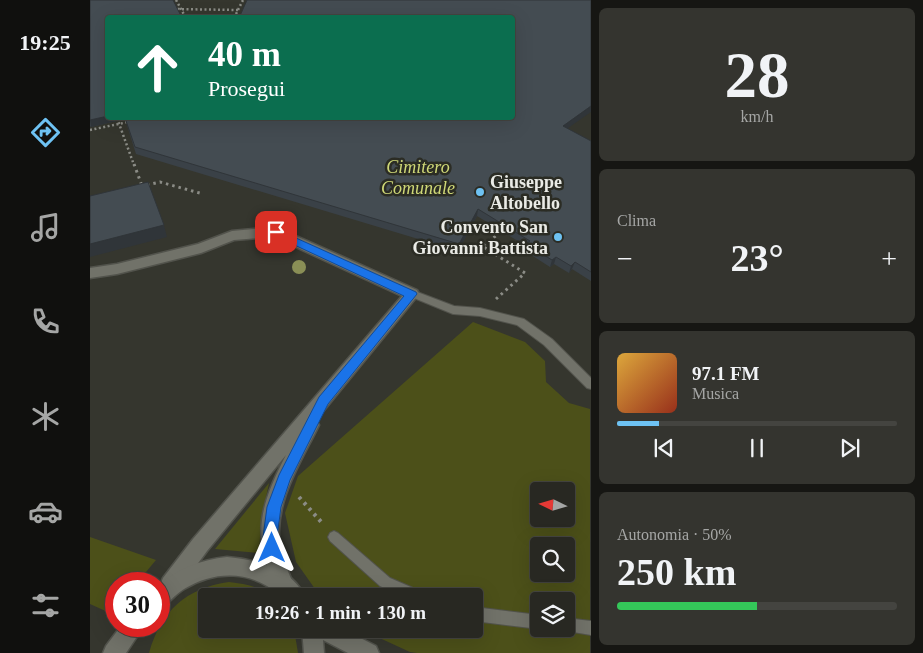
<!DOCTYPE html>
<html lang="it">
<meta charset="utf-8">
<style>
body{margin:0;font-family:"Times New Roman",serif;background:#34342f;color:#f1f3f6;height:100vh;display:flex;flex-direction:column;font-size:19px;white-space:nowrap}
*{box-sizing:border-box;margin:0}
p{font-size:16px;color:#a5a6a5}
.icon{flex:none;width:28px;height:28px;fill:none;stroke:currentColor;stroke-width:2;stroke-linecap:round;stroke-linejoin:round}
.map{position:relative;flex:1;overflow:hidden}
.side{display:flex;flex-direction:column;gap:8px;padding:8px;background:#161613;width:332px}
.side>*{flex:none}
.hud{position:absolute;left:15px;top:15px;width:410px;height:105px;border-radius:5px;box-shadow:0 5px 20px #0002,0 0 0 1px #444440;background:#0b6e4f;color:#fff;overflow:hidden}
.needle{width:32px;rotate:275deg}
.fabs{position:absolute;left:440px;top:482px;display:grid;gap:10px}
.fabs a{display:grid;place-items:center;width:45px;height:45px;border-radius:5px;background:#282822;box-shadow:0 5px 20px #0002,0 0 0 1px #444440;font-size:25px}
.speed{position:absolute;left:15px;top:572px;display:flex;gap:10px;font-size:25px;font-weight:700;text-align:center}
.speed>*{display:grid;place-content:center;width:65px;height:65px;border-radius:50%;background:#282822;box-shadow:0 5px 20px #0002,0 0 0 1px #444440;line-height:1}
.speed .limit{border:8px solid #d22;background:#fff;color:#111}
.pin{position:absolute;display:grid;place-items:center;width:42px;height:42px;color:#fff;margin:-21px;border-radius:10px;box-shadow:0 2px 8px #0006}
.me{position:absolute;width:55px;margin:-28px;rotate:0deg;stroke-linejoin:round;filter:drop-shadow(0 0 4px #0008)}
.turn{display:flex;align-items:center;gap:18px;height:105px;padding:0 20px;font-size:22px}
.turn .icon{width:65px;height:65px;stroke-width:2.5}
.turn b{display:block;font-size:35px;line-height:42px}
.big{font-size:38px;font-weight:600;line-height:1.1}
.side .card{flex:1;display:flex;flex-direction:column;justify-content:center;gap:8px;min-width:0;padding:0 18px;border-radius:8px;background:#34342f}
.side .dial{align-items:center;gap:0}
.dial b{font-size:65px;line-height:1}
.song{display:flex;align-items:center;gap:15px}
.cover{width:60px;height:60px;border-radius:8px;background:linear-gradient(135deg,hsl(40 70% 55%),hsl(10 70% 35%))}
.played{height:5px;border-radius:2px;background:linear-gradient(90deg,#6ec2f3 15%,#444440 15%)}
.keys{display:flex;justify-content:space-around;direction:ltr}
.heat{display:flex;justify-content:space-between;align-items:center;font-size:28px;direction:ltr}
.charge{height:8px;border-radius:4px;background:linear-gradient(90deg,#34c759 50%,#444440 0)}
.trip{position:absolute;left:108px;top:588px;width:285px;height:50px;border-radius:5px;background:#282822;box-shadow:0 5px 20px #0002,0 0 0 1px #444440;font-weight:600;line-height:50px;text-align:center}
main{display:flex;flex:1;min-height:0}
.tab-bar{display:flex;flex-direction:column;width:90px;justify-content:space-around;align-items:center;background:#10100e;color:#a5a6a5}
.tab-bar .icon{width:35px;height:35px}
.tab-bar .selected{color:#6ec2f3}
.tab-bar b{font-size:22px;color:#f1f3f6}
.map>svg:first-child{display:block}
.green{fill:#4c5019;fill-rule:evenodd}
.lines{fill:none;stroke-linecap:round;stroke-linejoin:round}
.lane-casing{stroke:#52534c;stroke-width:2}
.street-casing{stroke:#52534c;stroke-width:3}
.secondary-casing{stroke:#52534c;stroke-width:3}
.path-far2{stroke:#8b8c86;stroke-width:2.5;stroke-dasharray:2 2.5;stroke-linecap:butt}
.path-far1{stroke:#8b8c86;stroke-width:3;stroke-dasharray:2.5 4;stroke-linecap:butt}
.path{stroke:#8b8c86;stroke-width:4;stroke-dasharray:3 4.5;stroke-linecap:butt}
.lane{fill:#717269;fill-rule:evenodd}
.street{fill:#717269;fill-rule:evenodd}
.secondary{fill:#717269;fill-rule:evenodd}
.tree{fill:#8a8f56}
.wall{fill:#3a4147}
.shaded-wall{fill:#303539}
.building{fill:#444c52;stroke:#303539}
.route{fill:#1a73e8;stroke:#114b97}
.poi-dot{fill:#6ec2f3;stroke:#2b2c24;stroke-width:2}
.labels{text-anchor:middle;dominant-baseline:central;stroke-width:5;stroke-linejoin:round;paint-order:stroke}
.park-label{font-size:18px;font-style:italic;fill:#cfd877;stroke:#2b2c24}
.poi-label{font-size:18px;font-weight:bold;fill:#eaebe6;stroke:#2b2c24;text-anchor:start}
</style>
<main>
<nav class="tab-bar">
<b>19:25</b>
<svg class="icon selected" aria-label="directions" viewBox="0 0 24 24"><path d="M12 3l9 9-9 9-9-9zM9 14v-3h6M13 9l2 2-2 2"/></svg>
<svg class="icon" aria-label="music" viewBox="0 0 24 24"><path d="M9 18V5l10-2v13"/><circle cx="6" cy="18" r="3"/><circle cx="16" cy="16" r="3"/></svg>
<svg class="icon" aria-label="phone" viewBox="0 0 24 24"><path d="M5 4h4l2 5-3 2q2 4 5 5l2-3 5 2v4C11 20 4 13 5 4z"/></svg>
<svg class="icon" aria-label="climate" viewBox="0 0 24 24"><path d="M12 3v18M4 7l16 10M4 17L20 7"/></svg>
<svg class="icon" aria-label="car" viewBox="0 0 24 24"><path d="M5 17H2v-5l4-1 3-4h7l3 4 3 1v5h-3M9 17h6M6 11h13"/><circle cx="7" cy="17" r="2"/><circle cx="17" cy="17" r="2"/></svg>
<svg class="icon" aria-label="filters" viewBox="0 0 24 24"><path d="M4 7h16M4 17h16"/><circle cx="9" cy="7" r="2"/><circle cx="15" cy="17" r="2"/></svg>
</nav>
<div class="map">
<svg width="501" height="653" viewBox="0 0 501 653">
<rect width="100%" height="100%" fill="#35362e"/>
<path class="green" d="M383,322L435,342L455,361L456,382L479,403L500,409V653H327L320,652L270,629H384V596H230L206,562L195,513L208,476ZM449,491H476V519H449ZM449,546H476V574H449ZM449,601H476V629H449Z
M179,483L171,522L169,553L125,549Z
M0,537L66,560L46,584H26V606L20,613L0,604Z
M139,582C155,584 168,586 181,596H116V629H204L208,653H59C71,611 96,588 139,582Z"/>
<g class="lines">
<g class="lane-casing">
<path id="lane" d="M322,290L364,306L390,308L434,319L462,339L501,378V389L497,388L454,345L427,325L390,316L363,314L319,296L317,294L319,292Z
M244,531L248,533L300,578L330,591L331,596H311L290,586L240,541L238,537L240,533Z
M384,607L449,615V629L384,621Z
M476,618L501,621V635L471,630L476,629Z"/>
</g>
<g class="street-casing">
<path id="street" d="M186,227L327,290L329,294L226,420L229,425C211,462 183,503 190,546C192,559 198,571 203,583L200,590L193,592L186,590C162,534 169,508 196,455L117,551L87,592L80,594L73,592L70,585L73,578L103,539L312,296L184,237L144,240L111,253L27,274L0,278V268L27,264L108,244L142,231Z"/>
</g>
<g class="secondary-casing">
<path id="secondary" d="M137,557C163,559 203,568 214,596H190C163,570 125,570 94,589C84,595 79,604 69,608V585C88,568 111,560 137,557Z
M31,626H54L36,653H13L16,646Z
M212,629H253L286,646L289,653H258L233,640L234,653H214Z"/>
</g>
<path class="path-far2" d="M86,0L96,18
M83,9L148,10
M144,18L153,0
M27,118L44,165
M0,130L38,122"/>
<path class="path-far1" d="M44,164L52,186
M57,185L70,182L113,194
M406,299L435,273L392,246L414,230"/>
<path class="path" d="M209,497L233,524"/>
<use href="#lane" class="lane"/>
<use href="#street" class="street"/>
<use href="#secondary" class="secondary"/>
</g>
<circle class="tree" cx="209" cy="267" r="7"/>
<path class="wall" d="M0,0L18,118H422L477,129L501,141V281L482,269L479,273L464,264L460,267L435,251L436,246L387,216L368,251L46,154L35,119L1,127L0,126Z"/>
<path class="shaded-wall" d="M501,106V112L471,133L473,126Z
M18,116V118H34L35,119L1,127L0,120Z
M388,209L387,216L368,251L369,244Z
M74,225L77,237L0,257V244Z
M466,257L464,264L460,267L462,260Z
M485,262L482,269L479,273L481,266Z"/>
<path class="building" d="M0,0H83L92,18H18V116L0,120Z
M157,0H501V106L473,126L501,141V272L485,262L481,266L466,257L462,260L436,244L440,241L388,209L369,244L45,147L35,118H422V18H149Z
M58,182L74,225L0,244V196Z"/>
<path class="route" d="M186,229L326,292L327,294L238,404L200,480L191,507L187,537L189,548L187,553L182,555L177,553L173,537L177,507L189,475L229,397L314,296L183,235L181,232Z"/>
<g class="poi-dot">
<circle cx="390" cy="192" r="5"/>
<circle cx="468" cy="237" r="5"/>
</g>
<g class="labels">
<g class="park-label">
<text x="328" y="167">Cimitero<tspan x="328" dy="21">Comunale</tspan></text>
</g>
<g class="poi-label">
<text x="400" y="182">Giuseppe<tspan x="400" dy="21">Altobello</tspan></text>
<text x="458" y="227" text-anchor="end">Convento San<tspan x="458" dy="21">Giovanni Battista</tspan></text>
</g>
</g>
</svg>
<div class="fabs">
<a><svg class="needle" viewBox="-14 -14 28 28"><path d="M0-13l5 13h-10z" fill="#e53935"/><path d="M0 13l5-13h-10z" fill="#a5a6a5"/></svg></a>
<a><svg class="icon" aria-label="search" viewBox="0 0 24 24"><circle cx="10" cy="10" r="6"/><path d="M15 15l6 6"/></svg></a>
<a><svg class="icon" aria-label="layers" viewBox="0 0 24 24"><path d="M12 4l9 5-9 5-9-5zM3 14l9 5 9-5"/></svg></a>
</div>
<div class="speed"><div class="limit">30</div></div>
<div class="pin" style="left:186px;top:232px;background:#d93025"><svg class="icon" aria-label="arrive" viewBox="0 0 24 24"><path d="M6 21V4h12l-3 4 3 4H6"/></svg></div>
<svg class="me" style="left:182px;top:548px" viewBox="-20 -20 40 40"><path d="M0-17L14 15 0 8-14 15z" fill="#1a73e8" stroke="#fff" stroke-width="4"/></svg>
<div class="trip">19:26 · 1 min · 130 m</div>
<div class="hud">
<div class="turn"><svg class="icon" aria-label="ahead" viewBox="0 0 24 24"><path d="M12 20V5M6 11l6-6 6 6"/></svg><div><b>40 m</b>Prosegui</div></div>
</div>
</div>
<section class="side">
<div class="card dial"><b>28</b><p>km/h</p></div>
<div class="card"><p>Clima</p>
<div class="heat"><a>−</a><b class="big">23°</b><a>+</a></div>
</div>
<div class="card">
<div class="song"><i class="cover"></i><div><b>97.1 FM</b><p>Musica</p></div></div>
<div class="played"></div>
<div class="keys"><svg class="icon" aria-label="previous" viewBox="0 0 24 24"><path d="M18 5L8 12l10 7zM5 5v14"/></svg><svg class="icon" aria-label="pause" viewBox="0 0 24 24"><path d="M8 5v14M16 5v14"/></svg><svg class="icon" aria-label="next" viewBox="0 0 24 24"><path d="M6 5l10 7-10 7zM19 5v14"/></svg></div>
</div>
<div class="card"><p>Autonomia · 50%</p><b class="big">250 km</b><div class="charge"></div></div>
</section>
</main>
